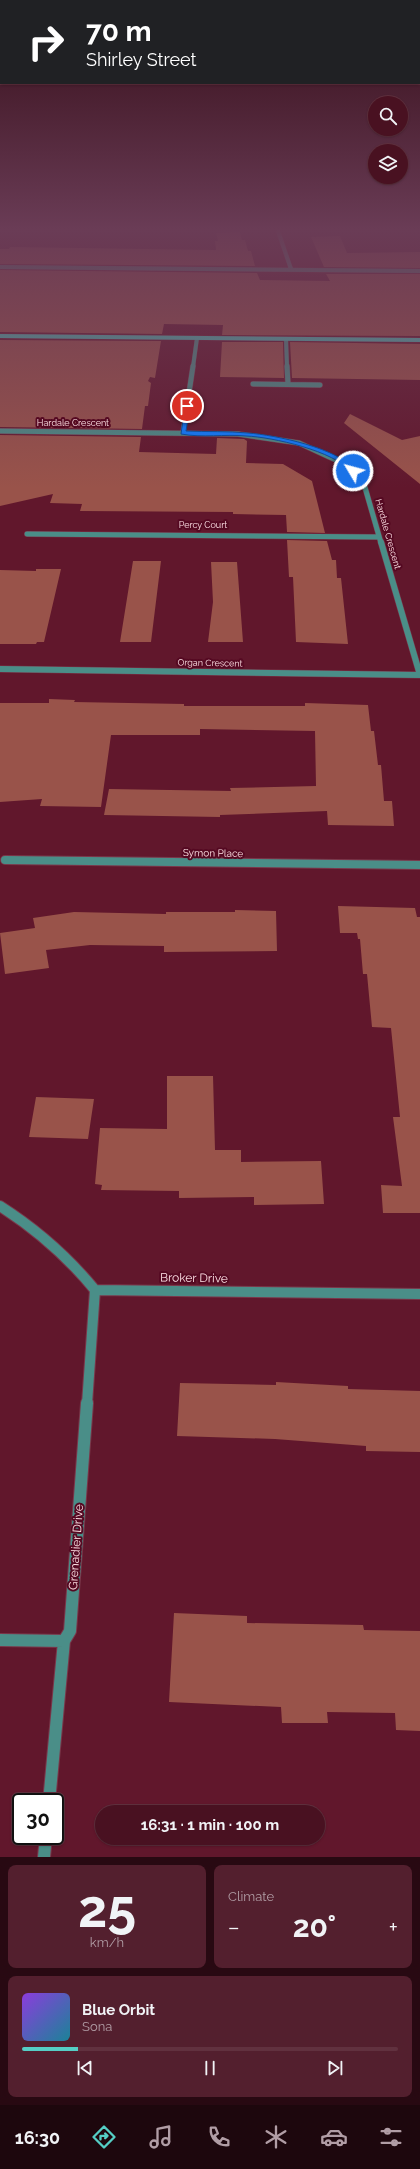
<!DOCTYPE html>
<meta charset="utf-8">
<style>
body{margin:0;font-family:Raleway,sans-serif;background:#531f2e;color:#f1f3f6;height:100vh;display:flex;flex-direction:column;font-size:15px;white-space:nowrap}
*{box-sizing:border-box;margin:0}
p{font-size:13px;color:#b19da5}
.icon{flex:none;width:22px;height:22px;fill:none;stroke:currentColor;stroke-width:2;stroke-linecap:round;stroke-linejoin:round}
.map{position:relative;height:1857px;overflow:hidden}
.side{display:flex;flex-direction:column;gap:8px;padding:8px;background:#280912;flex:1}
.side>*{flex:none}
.guide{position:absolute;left:0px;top:0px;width:420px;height:84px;box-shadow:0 1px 3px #0004,0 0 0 1px #61313f;background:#202124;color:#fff;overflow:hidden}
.fabs{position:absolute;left:368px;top:96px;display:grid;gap:8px}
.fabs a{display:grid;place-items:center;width:40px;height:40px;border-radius:50%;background:#491121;box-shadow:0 1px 3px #0004,0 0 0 1px #61313f;font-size:20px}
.speed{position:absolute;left:12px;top:1793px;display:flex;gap:8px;font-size:20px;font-weight:700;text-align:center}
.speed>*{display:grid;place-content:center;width:52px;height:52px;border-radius:50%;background:#491121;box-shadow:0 1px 3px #0004,0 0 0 1px #61313f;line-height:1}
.speed .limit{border:2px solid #111;border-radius:6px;background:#fff;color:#111}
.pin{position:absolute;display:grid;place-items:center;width:34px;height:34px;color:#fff;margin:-17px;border:2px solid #fff;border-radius:50%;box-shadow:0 1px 4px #0007}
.me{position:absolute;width:44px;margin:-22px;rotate:307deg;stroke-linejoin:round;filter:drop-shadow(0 0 3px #0008)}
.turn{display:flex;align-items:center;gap:14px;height:84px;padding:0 20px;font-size:18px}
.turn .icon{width:52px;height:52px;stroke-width:2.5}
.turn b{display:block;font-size:28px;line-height:34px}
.big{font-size:30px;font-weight:700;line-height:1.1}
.side .widget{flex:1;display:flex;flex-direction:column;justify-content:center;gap:6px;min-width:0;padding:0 14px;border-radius:8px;background:#531f2e}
.side .dial{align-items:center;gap:0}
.dial b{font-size:52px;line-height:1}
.song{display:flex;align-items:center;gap:12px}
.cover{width:48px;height:48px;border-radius:6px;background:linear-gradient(135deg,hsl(270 70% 55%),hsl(190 70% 35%))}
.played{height:4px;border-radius:2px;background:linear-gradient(90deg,#55cec5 15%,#61313f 15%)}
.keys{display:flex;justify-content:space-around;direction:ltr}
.heat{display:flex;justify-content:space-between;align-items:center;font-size:22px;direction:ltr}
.side .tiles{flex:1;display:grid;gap:8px;grid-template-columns:1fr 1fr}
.widget:last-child{grid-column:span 2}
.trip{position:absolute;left:95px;top:1805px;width:230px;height:40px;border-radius:20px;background:#491121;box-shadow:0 1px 3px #0004,0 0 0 1px #61313f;font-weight:700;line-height:40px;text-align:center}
.menu{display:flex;height:64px;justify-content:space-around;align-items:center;background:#1d070d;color:#b19da5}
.menu .icon{width:28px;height:28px}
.menu .selected{color:#55cec5}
.menu b{font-size:18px;color:#f1f3f6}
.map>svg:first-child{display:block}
.building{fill:#99534a}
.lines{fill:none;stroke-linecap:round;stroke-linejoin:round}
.lane-far1-casing{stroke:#7a374a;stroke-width:4.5}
.lane-casing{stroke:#7a374a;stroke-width:6}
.street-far5-casing{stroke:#7a374a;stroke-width:4.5}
.street-far4-casing{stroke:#7a374a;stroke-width:6}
.street-far3-casing{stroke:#7a374a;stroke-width:7}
.street-far2-casing{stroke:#7a374a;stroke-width:10}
.street-far1-casing{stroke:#7a374a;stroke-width:12}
.street-casing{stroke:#7a374a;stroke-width:14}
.secondary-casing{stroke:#7a374a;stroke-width:4.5}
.lane-far1{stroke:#4a8e88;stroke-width:4}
.lane{stroke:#4a8e88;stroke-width:5}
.street-far5{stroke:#4a8e88;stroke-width:4}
.street-far4{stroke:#4a8e88;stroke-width:5}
.street-far3{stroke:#4a8e88;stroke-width:6}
.street-far2{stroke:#4a8e88;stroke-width:8}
.street-far1{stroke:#4a8e88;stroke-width:10}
.street{stroke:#4a8e88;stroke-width:12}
.secondary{stroke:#48bfb6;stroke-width:4}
.route{fill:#1a73e8;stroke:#114b97}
.labels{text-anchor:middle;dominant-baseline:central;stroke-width:4;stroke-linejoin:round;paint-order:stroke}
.far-street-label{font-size:9px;fill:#fee1e5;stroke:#550922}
.street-label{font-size:10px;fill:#fee1e5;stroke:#550922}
.near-street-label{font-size:12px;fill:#fee1e5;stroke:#550922}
</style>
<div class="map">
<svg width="420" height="1857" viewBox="0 0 420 1857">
<rect width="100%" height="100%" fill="#61172c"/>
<path class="building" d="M240,232L242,240H245L248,251H251L255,266L0,264V249H9L10,247L216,250L215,241H218L216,233Z
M340,236L347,253L420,252V268L324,267L311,237Z
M0,270L257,273L260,280L330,281L326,274H420V336L222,335L223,325L164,324L162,334L0,332Z
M0,340L161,341L155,378L150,377L148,381L151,383L148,406H145L142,429L0,427Z
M222,342H283L284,378L220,377Z
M290,342L420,344V380L292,378Z
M350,414L402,440L420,436V484L344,423Z
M0,435L141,437L139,452L216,454L217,438L244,439L247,441L246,463L283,464L312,481L325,533L287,532L286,515L233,514V512L80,511L82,504L50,503L53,494L0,506Z
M287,540L327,541L332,560H336L337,578H341L348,644L296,642L293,577H289Z
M133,561H161L151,642H120Z
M211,562H237L243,642H208L213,602Z
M36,569H61L44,642H37L36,644H0V570L36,571Z
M49,699L75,700L74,702L184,704V706H305V703L368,705L371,731H374L378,765H381L384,801H392L394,826L328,825L327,811L220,815V817L104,815L109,789L231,791L230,788L316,786L315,731L200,729V735H111L101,807L40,806L42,799L0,802V703H49Z
M338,906L415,908L417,917H420V1213H383L381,1185L402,1186L393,1117H400L391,1028L372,1027L367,974H363L360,939H358L357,933H340Z
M235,910L276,911L277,951L164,952V946L90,945L46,950L49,968L5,974L0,933L35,928L33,918L74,912L166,914V912H235Z
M167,1076H213L215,1150H241V1162L321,1161L324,1204L254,1205V1197L179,1198V1191L101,1190L102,1185L95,1184L100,1128L167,1129Z
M36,1097L94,1099L88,1139L29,1137Z
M276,1382L348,1386V1389L420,1391V1452L366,1451V1446L275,1439L177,1436L180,1383L276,1385Z
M174,1613L247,1616V1623L363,1625L364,1630L420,1631V1731L396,1730L395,1713L327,1712L328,1723H282L281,1707L169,1702Z"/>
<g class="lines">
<g class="lane-far1-casing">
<path id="lane-far1" d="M286,339L287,367"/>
</g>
<g class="lane-casing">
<path id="lane" d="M287,366L288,384
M253,384L320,385"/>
</g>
<g class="street-far5-casing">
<path id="street-far5" d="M277,228L291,269
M0,267L420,271
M193,367L197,338"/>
</g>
<g class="street-far4-casing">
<path id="street-far4" d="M0,431L238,434L299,443L349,466L364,484L381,543
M183,433L193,366
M27,534L379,537"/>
</g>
<g class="street-far3-casing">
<path id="street-far3" d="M0,669L420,675L381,542"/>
</g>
<g class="street-far2-casing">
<path id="street-far2" d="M5,860L420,865"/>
</g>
<g class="street-far1-casing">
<path id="street-far1" d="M0,1206C36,1229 68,1257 95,1290
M95,1290L420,1294
M87,1404L95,1290"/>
</g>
<g class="street-casing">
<path id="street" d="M0,1640L64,1641
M49,1802L64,1641L70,1631L87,1403
M44,1857L46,1836"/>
</g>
<g class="secondary-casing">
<path id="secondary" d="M0,336L420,340"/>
</g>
<use href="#lane-far1" class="lane-far1"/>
<use href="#lane" class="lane"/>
<use href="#street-far5" class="street-far5"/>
<use href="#street-far4" class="street-far4"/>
<use href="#street-far3" class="street-far3"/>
<use href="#street-far2" class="street-far2"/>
<use href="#street-far1" class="street-far1"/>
<use href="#street" class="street"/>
<use href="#secondary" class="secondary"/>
</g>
<linearGradient id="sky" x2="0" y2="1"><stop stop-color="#350d18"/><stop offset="0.47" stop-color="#6a3c56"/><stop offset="1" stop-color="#6a3c56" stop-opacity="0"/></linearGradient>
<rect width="420" height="488" fill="url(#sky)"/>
<path class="route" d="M187,404L190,406L186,431C207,432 228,431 248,433C275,435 339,448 356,471L351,472C335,451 272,437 246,436C225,434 202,438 181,434L185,406Z"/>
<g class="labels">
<g class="far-street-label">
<text x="73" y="423">Hardale Crescent</text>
<text x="203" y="525">Percy Court</text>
<text transform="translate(388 534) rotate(74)">Hardale Crescent</text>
<text transform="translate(210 663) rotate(1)">Organ Crescent</text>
</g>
<g class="street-label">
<text transform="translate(213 853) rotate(1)">Symon Place</text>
</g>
<g class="near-street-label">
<text transform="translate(194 1278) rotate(1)">Broker Drive</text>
<text transform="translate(76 1547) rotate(-86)">Grenadier Drive</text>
</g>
</g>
</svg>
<div class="fabs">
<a><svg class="icon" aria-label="search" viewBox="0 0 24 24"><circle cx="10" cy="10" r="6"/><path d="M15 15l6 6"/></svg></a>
<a><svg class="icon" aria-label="layers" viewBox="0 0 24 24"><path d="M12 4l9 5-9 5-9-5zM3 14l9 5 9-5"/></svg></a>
</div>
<div class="speed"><div class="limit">30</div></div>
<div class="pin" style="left:187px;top:406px;background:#d93025"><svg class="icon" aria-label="arrive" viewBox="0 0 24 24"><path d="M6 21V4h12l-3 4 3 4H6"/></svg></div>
<svg class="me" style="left:353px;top:471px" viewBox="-20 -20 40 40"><circle r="17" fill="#1a73e8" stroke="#fff" stroke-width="3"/><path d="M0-11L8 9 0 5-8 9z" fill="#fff"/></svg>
<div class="trip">16:31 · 1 min · 100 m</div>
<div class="guide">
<div class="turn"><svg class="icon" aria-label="right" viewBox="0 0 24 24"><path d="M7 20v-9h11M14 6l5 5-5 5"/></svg><div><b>70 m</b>Shirley Street</div></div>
</div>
</div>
<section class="side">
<div class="tiles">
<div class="widget dial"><b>25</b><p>km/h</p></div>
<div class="widget"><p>Climate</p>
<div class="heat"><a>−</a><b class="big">20°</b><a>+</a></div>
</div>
<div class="widget">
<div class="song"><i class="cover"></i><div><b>Blue Orbit</b><p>Sona</p></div></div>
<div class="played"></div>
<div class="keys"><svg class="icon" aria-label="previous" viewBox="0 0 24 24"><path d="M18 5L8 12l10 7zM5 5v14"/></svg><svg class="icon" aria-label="pause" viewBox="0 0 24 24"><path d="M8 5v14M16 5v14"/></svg><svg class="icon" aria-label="next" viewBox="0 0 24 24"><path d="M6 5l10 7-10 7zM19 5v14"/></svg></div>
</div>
</div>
</section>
<nav class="menu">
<b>16:30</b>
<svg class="icon selected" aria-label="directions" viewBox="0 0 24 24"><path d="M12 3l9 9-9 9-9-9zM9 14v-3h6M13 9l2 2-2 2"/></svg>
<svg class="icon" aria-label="music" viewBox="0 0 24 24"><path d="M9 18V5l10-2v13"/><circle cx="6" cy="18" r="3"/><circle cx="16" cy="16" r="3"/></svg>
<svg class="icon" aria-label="phone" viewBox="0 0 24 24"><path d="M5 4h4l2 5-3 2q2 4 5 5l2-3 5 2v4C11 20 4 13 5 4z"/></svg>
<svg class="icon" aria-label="climate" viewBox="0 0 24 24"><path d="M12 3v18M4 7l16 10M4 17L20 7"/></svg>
<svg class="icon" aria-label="car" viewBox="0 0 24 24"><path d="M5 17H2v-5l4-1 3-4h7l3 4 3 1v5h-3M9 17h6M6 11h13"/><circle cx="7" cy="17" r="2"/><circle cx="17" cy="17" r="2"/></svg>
<svg class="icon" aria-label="filters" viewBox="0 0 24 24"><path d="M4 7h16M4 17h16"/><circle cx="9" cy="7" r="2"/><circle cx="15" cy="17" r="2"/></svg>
</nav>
